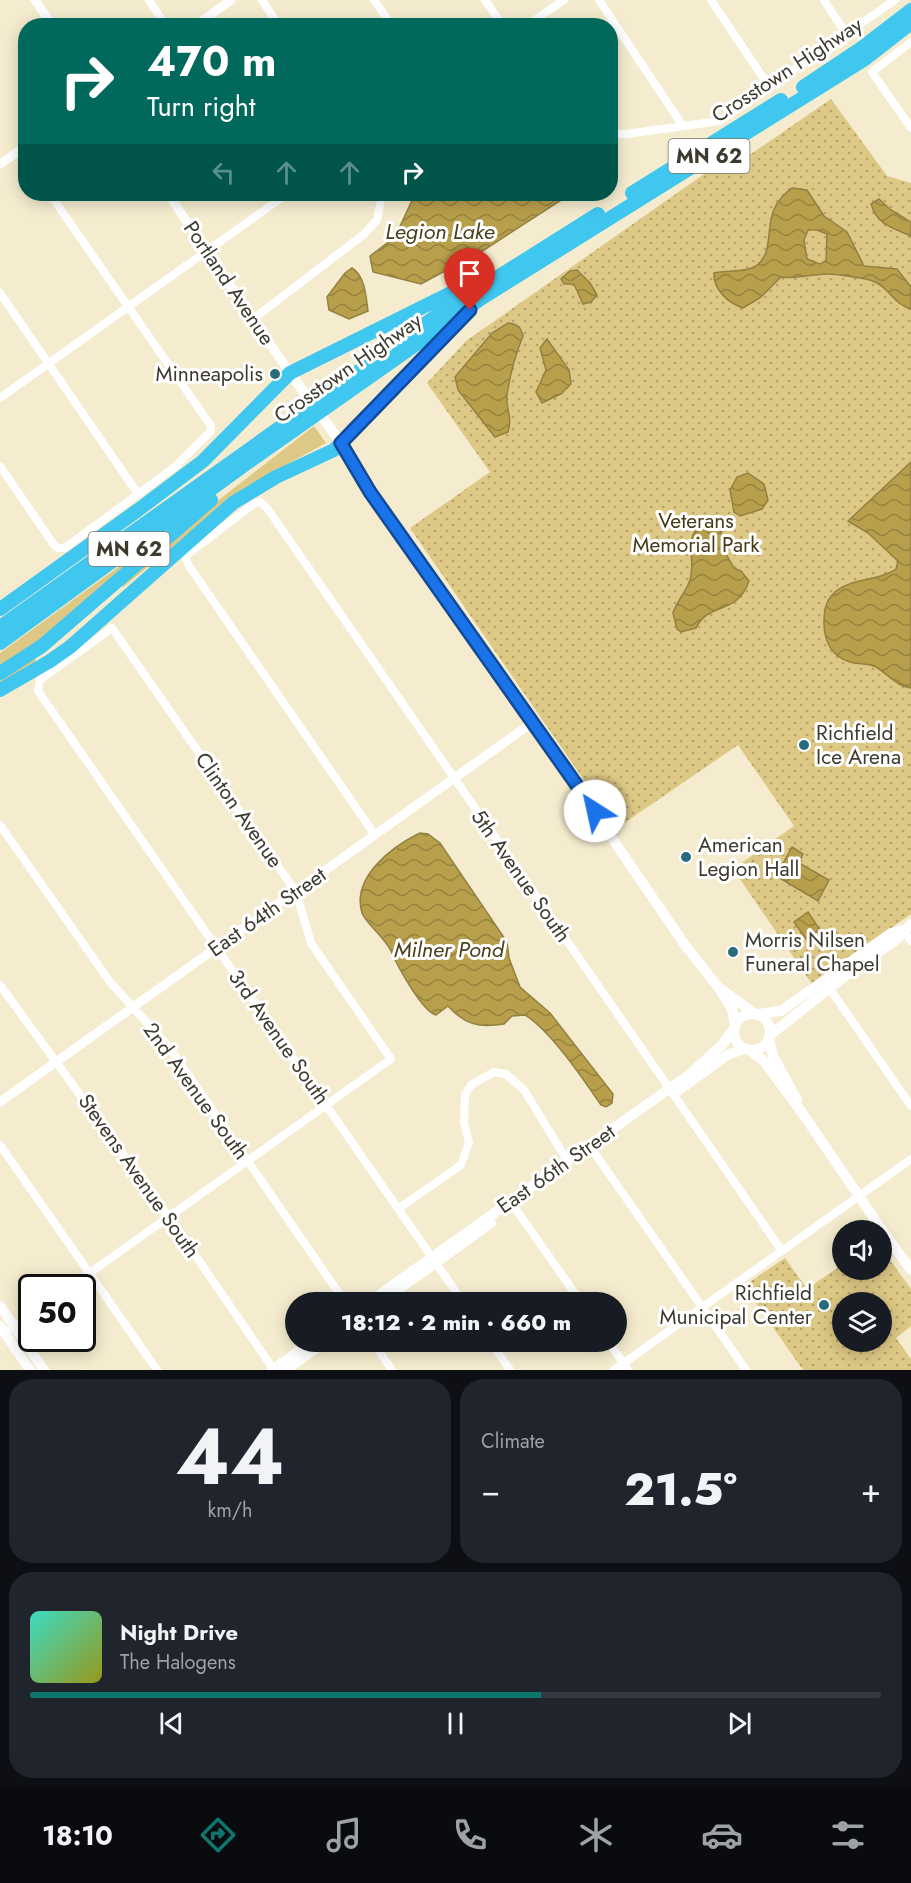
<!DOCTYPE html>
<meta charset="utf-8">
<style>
body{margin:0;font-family:Jost,sans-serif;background:#20242c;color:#f1f3f6;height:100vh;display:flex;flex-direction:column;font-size:22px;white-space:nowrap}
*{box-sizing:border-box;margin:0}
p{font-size:20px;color:#9ea1a6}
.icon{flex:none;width:33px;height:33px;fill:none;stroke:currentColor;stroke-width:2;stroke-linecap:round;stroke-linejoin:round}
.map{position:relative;height:1370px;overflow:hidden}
.drawer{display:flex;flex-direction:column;gap:9px;padding:9px;background:#0d0f14;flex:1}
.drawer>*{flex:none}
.banner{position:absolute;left:18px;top:18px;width:600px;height:183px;border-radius:24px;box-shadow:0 3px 15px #0003;background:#00695c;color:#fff;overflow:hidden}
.fabs{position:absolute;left:832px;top:1220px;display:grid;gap:12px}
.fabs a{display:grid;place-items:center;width:60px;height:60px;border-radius:50%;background:#171b24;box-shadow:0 3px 15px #0003;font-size:30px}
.speed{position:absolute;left:18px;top:1274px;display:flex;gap:12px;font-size:30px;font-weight:700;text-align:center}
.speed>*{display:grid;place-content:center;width:78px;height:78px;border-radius:50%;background:#171b24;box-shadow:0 3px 15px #0003;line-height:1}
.speed .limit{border:3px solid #111;border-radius:9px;background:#fff;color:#111}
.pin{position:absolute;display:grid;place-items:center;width:51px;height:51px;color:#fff;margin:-62px -26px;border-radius:50% 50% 50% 0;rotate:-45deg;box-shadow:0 0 6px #0007}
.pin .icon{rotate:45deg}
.me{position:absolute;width:66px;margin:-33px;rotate:325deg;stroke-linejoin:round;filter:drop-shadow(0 0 4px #0008)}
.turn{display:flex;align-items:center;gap:21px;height:126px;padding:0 30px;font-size:27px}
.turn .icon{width:78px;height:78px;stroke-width:2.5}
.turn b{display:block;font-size:42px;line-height:51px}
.lanes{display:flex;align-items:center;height:57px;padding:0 30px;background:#0003;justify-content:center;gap:30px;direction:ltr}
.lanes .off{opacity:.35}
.big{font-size:45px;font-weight:800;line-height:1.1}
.drawer .card{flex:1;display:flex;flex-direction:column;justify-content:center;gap:9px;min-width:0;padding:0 21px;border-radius:24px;background:#20242c}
.drawer .dial{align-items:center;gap:0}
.dial b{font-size:78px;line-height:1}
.song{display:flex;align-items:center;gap:18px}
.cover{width:72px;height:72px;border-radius:9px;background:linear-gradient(135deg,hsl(170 70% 55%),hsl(60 70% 35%))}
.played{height:6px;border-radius:3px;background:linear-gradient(90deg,#0f766e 60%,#363941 60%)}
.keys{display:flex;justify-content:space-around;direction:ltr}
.heat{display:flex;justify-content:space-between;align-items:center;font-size:33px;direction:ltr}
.drawer .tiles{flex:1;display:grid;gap:9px;grid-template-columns:1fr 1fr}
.card:last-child{grid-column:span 2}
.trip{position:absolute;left:285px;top:1292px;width:342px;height:60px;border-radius:30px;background:#171b24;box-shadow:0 3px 15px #0003;font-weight:800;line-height:60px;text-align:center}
.tabs{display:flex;height:96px;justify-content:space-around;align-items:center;background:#090b0e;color:#9ea1a6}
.tabs .icon{width:42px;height:42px}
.tabs .selected{color:#0f766e}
.tabs b{font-size:27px;color:#f1f3f6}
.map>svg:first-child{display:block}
.grass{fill:#ddc885}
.park{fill:url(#park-dots);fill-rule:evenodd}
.water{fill:url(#water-waves);stroke:#938142;stroke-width:1.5;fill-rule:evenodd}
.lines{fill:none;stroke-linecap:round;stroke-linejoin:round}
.minor{stroke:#fff;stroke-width:8}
.tertiary{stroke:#fff;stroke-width:9}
.secondary{stroke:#fff;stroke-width:10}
.motorway{stroke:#40c7ef;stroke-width:14}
.route-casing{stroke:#114b97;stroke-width:15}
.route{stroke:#1a73e8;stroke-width:10}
.poi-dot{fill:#2a6a7e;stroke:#fff;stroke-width:2}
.labels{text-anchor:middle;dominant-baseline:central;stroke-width:6;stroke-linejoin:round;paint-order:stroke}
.shield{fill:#fff;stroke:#77756d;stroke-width:1.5}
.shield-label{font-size:20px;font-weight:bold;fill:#3d3a2e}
.street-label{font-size:21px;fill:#3d3a2e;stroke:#fff}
.poi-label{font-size:21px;fill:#3d3a2e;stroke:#fff;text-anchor:start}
.park-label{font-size:21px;fill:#463b17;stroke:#fff}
.water-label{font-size:22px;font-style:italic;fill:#4b401c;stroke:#fff}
</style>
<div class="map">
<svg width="911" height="1370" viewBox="0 0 911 1370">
<defs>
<pattern id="park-dots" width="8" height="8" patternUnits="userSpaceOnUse" patternTransform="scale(1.5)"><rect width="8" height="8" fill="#ddc885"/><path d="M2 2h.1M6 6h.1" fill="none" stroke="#b4a36d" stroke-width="1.8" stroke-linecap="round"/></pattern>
<pattern id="water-waves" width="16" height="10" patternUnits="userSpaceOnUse" patternTransform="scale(1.5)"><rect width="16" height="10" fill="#b89f4b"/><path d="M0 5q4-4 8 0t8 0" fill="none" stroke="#97833f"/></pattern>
</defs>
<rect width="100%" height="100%" fill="#f5eccf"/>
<path class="grass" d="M314,426L326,443L251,484L123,587L120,584L211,506Z
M128,560L129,563L67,620L29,649L37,663L100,616L46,661L0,686V653Z"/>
<path class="park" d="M831,99L887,176L911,183V914L812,984L733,869L794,826L738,745L617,828L410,528L490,472L427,383L466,341L737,151L751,154Z
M882,1249L911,1289V1326L896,1338L911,1359V1370H803L744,1286L785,1258L807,1289L843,1264V1269H882ZM843,1302H882V1341H843Z"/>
<path class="water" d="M792,188L807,190L824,216L847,232L864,266L897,269L911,287V309C894,305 888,285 870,280C862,278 835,274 828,274C812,274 797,279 781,277L760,298L743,308C728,303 713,289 714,273C727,270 745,273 756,266C780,248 756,213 792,188ZM808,230H817L827,234L826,261L820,264L807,259L804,240Z
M415,194H567L569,195L484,250L421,284L373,272L370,256L395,237Z
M879,199L891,210L911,222V236C893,228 877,225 871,204Z
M352,268C365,276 366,296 368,311L349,319L329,310L327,297L345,273Z
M577,270L590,283L597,295L591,302L583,304L574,284H564L561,279L570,271Z
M508,323C517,324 521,327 523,336C515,355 510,375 507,395C505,408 513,416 508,432L495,437L458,390L455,377L492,333Z
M547,339L569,370L571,384L561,394L542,403L536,392L546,370L540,348Z
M911,462V688C896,686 889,675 876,667C867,662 859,665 850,662C832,657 824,641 824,623C824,612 825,602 833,594C850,577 878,582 896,569L898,561L868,533L848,521Z
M748,473L764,484L768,500L762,509L740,516L734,512L730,490L737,477Z
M712,519L719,521L725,552L734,568L741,571L749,581C737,616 709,601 696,628L681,632L677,629L673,613C677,601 686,592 690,580C697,556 679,530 712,519Z
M420,833L428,834L440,843L507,942L509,958L520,987L550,1013L613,1094L612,1103L606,1107L601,1105C584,1080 550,1030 525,1015L512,1016L504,1024C479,1028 465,1025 448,1006L436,1015C422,1011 398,967 392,953C386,938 366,924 362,913C351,877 393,846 420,833Z
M792,847L803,854L799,863L829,880L818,901L776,876Z
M808,912L820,930L806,939L794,922Z"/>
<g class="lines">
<path class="minor" d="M149,0L166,26
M262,0L279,26
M374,0L392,26
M485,0L503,26
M599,0L683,126
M711,0L770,88
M824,0L846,34
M526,26L564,0
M911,42L872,72L911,128
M610,133L626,134L720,121L895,0
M20,150L26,158
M0,293L138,494
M253,319L363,235L377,220L382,194
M0,398L287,194
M0,466L54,545L58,548H65L176,466L210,432L211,426L50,194
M0,825L110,982L169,1047L345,1302
M375,835L189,566L186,559L188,554L255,503L260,502L267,508L782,1251
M903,930L911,941
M0,985L169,1217L274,1370
M828,986L911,1106
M0,1145L157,1370
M589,1145L746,1370
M510,1201L581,1302
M398,1209L461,1165L469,1142L464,1123L465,1095L471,1085L494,1072L506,1074L524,1090L567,1160
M70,1287L391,1059L311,943L296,892L112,628L40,680L38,691C180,894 321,1098 463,1302
M5,1333L32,1315
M372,1341L392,1370
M490,1341L510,1370
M608,1341L628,1370
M614,1370L911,1159"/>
<path class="tertiary" d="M35,0L53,26
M195,26L231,0
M0,164L26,146
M168,194L290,373
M0,1102L533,722"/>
<path class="secondary" d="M290,373L341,443L370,492L514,695L685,945L718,987L732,1009L735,1025
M721,989L755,1014
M734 1032a18 18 0 1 1 36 0a18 18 0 1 1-36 0Z
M758,1014L781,1011L891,933L903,930
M770,1035L840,980L896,940L911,924
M769,1039L773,1056L797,1100
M750,1050L764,1061L803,1114L882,1230
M675,1093L729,1054L745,1049
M882,1230L911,1270
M369,1302L690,1074L722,1045L735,1027
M381,1302L491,1223
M0,1306L44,1370
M0,1326L30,1370
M272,1370L313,1341
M286,1370L326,1341"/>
<path class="motorway" d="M803,87L860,49L911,10
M632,193L781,100
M0,609L138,510L203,461L290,373L473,282
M0,627L439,314L598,214
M0,643L247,463L482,298L865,59L911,23
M0,673L42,646L211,500
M0,690L50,661L70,647L233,503L276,477L334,450L451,329"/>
</g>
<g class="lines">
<g class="route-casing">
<path id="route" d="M470,310L341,443L370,492L595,811"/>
</g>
<use href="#route" class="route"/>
</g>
<g class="poi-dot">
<circle cx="275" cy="374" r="6"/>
<circle cx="804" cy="745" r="6"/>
<circle cx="686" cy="857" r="6"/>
<circle cx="733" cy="952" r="6"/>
<circle cx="824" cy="1305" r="6"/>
</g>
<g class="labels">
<g class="shield">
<rect x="668.5" y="139" width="81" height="34" rx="4.5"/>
<rect x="88.5" y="532" width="81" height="34" rx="4.5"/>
</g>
<g class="shield-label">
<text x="709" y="156">MN 62</text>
<text x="129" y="549">MN 62</text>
</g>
<g class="street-label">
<text transform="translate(787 70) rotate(-33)">Crosstown Highway</text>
<text transform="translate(229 283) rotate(56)">Portland Avenue</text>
<text transform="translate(348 368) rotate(-35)">Crosstown Highway</text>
<text transform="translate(239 810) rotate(55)">Clinton Avenue</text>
<text transform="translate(521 876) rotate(55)">5th Avenue South</text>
<text transform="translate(267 912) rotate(-35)">East 64th Street</text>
<text transform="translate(279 1037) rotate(55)">3rd Avenue South</text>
<text transform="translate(196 1091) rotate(54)">2nd Avenue South</text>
<text transform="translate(556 1169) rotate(-35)">East 66th Street</text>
<text transform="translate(139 1176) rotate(55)">Stevens Avenue South</text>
</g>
<g class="poi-label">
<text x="263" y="374" text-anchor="end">Minneapolis</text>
<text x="816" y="733">Richfield<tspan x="816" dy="24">Ice Arena</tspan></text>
<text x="698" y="845">American<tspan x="698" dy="24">Legion Hall</tspan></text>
<text x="745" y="940">Morris Nilsen<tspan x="745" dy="24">Funeral Chapel</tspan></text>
<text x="812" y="1293" text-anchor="end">Richfield<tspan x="812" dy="24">Municipal Center</tspan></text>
</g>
<g class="park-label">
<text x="696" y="521">Veterans<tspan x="696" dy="24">Memorial Park</tspan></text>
</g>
<g class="water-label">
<text x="440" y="231">Legion Lake</text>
<text x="449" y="949">Milner Pond</text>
</g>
</g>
</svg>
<div class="fabs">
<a><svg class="icon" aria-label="sound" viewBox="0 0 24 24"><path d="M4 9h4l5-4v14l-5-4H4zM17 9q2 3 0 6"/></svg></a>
<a><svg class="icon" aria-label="layers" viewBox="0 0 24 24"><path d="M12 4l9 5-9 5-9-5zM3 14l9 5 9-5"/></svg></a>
</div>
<div class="speed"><div class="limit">50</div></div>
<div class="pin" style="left:470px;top:310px;background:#d93025"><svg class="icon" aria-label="arrive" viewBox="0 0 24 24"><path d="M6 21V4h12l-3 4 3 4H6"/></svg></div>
<svg class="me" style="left:595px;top:811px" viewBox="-20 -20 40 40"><circle r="19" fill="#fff"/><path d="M0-13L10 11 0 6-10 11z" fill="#1a73e8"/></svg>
<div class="trip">18:12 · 2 min · 660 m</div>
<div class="banner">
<div class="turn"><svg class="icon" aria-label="right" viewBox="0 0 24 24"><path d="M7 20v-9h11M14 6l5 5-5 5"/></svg><div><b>470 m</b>Turn right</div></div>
<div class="lanes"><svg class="icon off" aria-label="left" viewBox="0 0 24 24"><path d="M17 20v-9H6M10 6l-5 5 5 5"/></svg><svg class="icon off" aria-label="ahead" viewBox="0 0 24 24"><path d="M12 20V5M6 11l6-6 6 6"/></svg><svg class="icon off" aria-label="ahead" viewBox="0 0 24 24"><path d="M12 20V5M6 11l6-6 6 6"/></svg><svg class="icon" aria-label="right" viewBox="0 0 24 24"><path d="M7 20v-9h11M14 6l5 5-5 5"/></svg></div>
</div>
</div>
<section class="drawer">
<div class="tiles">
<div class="card dial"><b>44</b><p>km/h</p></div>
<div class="card"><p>Climate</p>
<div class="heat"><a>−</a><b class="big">21.5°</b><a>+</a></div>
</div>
<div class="card">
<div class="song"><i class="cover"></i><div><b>Night Drive</b><p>The Halogens</p></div></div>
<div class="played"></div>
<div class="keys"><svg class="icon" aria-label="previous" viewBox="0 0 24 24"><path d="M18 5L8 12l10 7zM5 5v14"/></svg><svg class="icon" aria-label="pause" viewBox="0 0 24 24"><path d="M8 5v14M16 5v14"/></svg><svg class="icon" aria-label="next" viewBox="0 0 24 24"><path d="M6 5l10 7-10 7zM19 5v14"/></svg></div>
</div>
</div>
</section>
<nav class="tabs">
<b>18:10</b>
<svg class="icon selected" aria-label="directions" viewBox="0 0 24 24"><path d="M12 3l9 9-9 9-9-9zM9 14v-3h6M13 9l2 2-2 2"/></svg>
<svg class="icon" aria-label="music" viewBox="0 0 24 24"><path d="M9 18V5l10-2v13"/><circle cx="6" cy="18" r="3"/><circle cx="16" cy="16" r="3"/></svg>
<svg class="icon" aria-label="phone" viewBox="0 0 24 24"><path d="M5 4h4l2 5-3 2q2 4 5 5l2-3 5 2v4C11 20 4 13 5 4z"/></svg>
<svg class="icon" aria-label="climate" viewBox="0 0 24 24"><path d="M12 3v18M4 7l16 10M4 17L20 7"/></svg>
<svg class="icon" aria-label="car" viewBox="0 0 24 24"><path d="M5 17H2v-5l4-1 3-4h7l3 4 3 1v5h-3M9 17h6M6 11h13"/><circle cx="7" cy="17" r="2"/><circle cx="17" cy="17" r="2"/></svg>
<svg class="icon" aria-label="filters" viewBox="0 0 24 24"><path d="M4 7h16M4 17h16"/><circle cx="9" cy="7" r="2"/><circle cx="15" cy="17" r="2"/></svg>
</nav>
